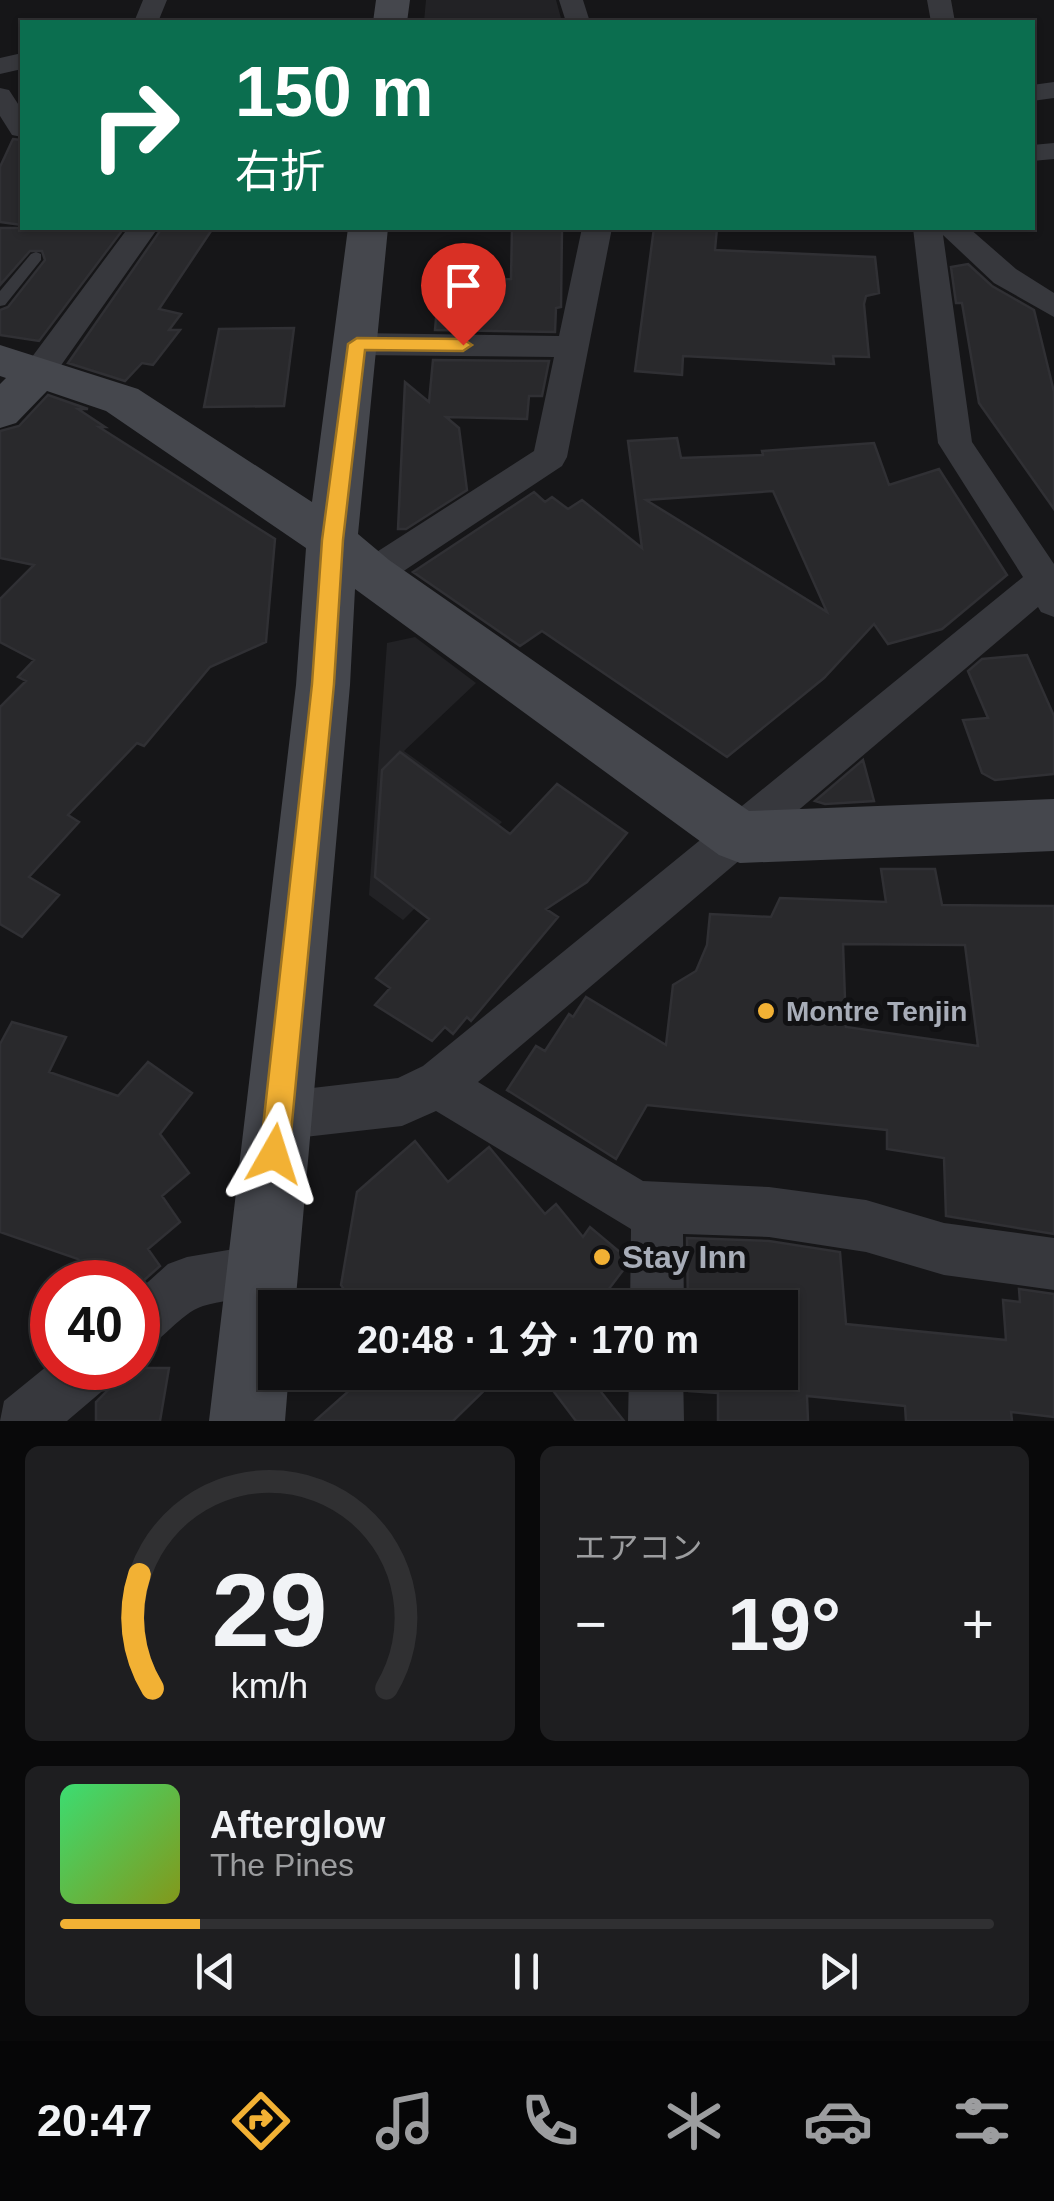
<!DOCTYPE html>
<html lang="ja">
<meta charset="utf-8">
<style>
body{margin:0;font-family:Helvetica,"Noto Sans JP",sans-serif;background:#1e1e20;color:#f1f3f6;height:100vh;display:flex;flex-direction:column;font-size:38px;white-space:nowrap}
*{box-sizing:border-box;margin:0}
p{font-size:32px;color:#9c9d9f}
.icon{flex:none;width:55px;height:55px;fill:none;stroke:currentColor;stroke-width:2;stroke-linecap:round;stroke-linejoin:round}
.map{position:relative;height:1421px;overflow:hidden}
.panel{display:flex;flex-direction:column;gap:25px;padding:25px;background:#09090a;flex:1}
.panel>*{flex:none}
.top-card{position:absolute;left:20px;top:20px;width:1015px;height:210px;border-radius:0px;box-shadow:0 2px 8px #0004,0 0 0 2px #303032;background:#0b6e4f;color:#fff;overflow:hidden}
.speed{position:absolute;left:30px;top:1260px;display:flex;gap:20px;font-size:50px;font-weight:700;text-align:center}
.speed>*{display:grid;place-content:center;width:130px;height:130px;border-radius:50%;background:#101012;box-shadow:0 2px 8px #0004,0 0 0 2px #303032;line-height:1}
.speed .limit{border:15px solid #d22;background:#fff;color:#111}
.pin{position:absolute;display:grid;place-items:center;width:85px;height:85px;color:#fff;margin:-102px -42px;border-radius:50% 50% 50% 0;rotate:-45deg;box-shadow:0 0 10px #0007}
.pin .icon{rotate:45deg}
.me{position:absolute;width:110px;margin:-55px;rotate:6deg;stroke-linejoin:round;filter:drop-shadow(0 0 8px #0008)}
.turn{display:flex;align-items:center;gap:35px;height:210px;padding:0 50px;font-size:45px}
.turn .icon{width:130px;height:130px;stroke-width:2.5}
.turn b{display:block;font-size:70px;line-height:85px}
.big{font-size:75px;font-weight:700;line-height:1.1}
.panel .widget{flex:1;display:flex;flex-direction:column;justify-content:center;gap:15px;min-width:0;padding:0 35px;border-radius:15px;background:#1e1e20}
.panel .dial{align-items:center;gap:0}
.dial svg{height:260px;overflow:visible;fill:none;stroke:#303032;stroke-width:7;stroke-linecap:round;text-anchor:middle}
.dial text{fill:#f1f3f6;stroke:none}
.song{display:flex;align-items:center;gap:30px}
.cover{width:120px;height:120px;border-radius:15px;background:linear-gradient(135deg,hsl(140 70% 55%),hsl(70 70% 35%))}
.played{height:10px;border-radius:5px;background:linear-gradient(90deg,#f2b134 15%,#303032 15%)}
.keys{display:flex;justify-content:space-around;direction:ltr}
.heat{display:flex;justify-content:space-between;align-items:center;font-size:55px;direction:ltr}
.panel .tiles{flex:1;display:grid;gap:25px;grid-template-columns:1fr 1fr}
.widget:last-child{grid-column:span 2}
.trip{position:absolute;left:258px;top:1290px;width:540px;height:100px;border-radius:0px;background:#101012;box-shadow:0 2px 8px #0004,0 0 0 2px #303032;font-weight:700;line-height:100px;text-align:center}
.tabs{display:flex;height:160px;justify-content:space-around;align-items:center;background:#060607;color:#9c9d9f}
.tabs .icon{width:70px;height:70px}
.tabs .active{color:#f2b134}
.tabs b{font-size:45px;color:#f1f3f6}
.map>svg:first-child{display:block}
.built{fill:#222225}
.building{fill:#29292c;stroke:#303034;stroke-width:2.5;fill-rule:evenodd}
.lines{fill:none;stroke-linecap:round;stroke-linejoin:round}
.lane{fill:#37383d;fill-rule:evenodd}
.street{fill:#37383d;fill-rule:evenodd}
.secondary{fill:#45474d;fill-rule:evenodd}
.route{fill:#f2b134;stroke:#9d7322;stroke-width:2.5}
.poi-dot{fill:#f2b134;stroke:#111113;stroke-width:4}
.labels{text-anchor:middle;dominant-baseline:central;stroke-width:10;stroke-linejoin:round;paint-order:stroke}
.poi-label{font-size:28px;font-weight:bold;fill:#a8adb8;stroke:#111113;text-anchor:start}
.near-poi-label{font-size:32px;font-weight:bold;fill:#a8adb8;stroke:#111113;text-anchor:start}
</style>
<div class="map">
<svg width="1054" height="1421" viewBox="0 0 1054 1421">
<rect width="100%" height="100%" fill="#161618"/>
<path class="built" d="M426,0H556L562,22H424Z
M415,637L476,683L404,751L502,822L403,920L369,895L387,643Z"/>
<path class="building" d="M13,139L22,140V225L0,222V167Z
M0,228H124L39,341L0,335V310L8,307L45,260L42,251H30L0,285Z
M162,228H213L159,309L181,314L169,330H180L153,365L142,363L125,381L68,363Z
M512,228H562L561,307L556,308L555,332L435,330L439,285L511,279Z
M654,228H717L715,250L875,257L879,293L866,296L864,304L869,357L833,356L834,364L683,356L682,375L635,371Z
M968,264L992,286L1034,310L1054,392V509L979,403L962,303H956L951,267Z
M294,328L284,406L204,407L219,329Z
M433,360L549,361L542,396H529L527,419L446,417L459,428L467,490L406,529H398L405,382L429,402Z
M48,395L88,409H78L105,427H99L275,539L266,642L210,667L144,746L137,743L68,815L79,822L29,877L59,895L22,937L0,924V707L26,681L18,677L34,660L0,642V599L34,565L0,558V431L19,426Z
M677,438L681,458L763,455L762,451L874,443L889,485L939,469L1007,575L942,629L888,644L874,624L824,678L727,757L542,631L520,646L413,572L534,492L545,502L552,497L568,509L582,500L642,548L628,441ZM773,491L827,612L646,500Z
M1027,655L1054,716V774L995,780L982,773L963,720L988,718L968,671L982,659Z
M400,752L510,834L557,784L627,833L587,882L546,909L558,917L471,1021L467,1017L453,1034L445,1027L432,1041L375,1005L390,988L376,978L429,919L375,877L382,770Z
M863,760L874,801L825,804L815,801Z
M881,869H935L942,905L1054,906V1234L946,1216L944,1158L887,1149V1130L647,1105L616,1159L507,1090L536,1046L545,1051L569,1014L573,1017L586,997L666,1045L673,985L696,971L707,945L710,914L771,917L780,898L886,902ZM843,944L965,945L978,1046L846,1027Z
M12,1022L66,1037L49,1072L118,1096L148,1062L192,1093L160,1134L189,1173L162,1196L180,1222L148,1249L160,1266L142,1282H102L78,1259L0,1232V1044Z
M415,1141L448,1182L489,1147L545,1214L556,1204L583,1237L590,1227L627,1258V1265L602,1298L610,1308H357L341,1285L357,1192Z
M687,1238L769,1241L840,1252L846,1324L1006,1340L1003,1300L1020,1302L1019,1289L1054,1294V1417L1011,1412L1012,1421H906L905,1406L807,1396L808,1421H718V1393L689,1391L688,1372H780V1308H688Z
M119,1368H169L160,1421H96V1402L110,1388Z
M370,1372H503L453,1421H315Z
M539,1372H604L594,1383L624,1421H576Z"/>
<g class="lines">
<path class="lane" d="M36,252L41,254V260L5,305L0,306V291L31,254Z"/>
<path class="street" d="M143,0H167L158,22H134Z
M559,0H583L590,22H566Z
M927,0H951L955,22H931Z
M22,53V69L0,74V58Z
M1054,82V98L1032,101V85Z
M0,88L9,90L22,110V137L12,135L0,116Z
M1054,143V159L1032,161V145Z
M128,228H158L50,381L38,384L26,381L22,373L26,365Z
M582,228H612L567,457L562,466L384,584L371,588L358,584L352,574L358,564L534,451L554,357L357,355L346,351L341,344L346,337L357,333L559,336Z
M913,228H969L1016,269L1054,293V317L994,283L943,235L972,442L1054,564V617L1041,612L1038,607L478,1082L643,1181L769,1187L866,1200L944,1223L1054,1238V1290L944,1275L866,1252L769,1237L683,1234L684,1308H630L631,1229L436,1111L402,1126L278,1140L261,1133L254,1116L261,1099L278,1092L398,1078L423,1066L1023,577L938,443Z
M263,1244L281,1252L289,1270L281,1288C256,1299 229,1298 203,1306C179,1314 163,1342 138,1352V1291L168,1264L187,1257Z
M52,1362V1368H115L107,1387L67,1421H0L4,1401Z
M629,1372H683L684,1421H628Z"/>
<path class="secondary" d="M376,0H410L407,22H373Z
M348,228H388L358,534L389,560L749,811L1054,799V851L740,863L719,855L355,589L350,685L295,1308H275V1372H289L285,1421H209L296,685L306,548L106,411L47,391L16,423L0,428V384L6,378L0,376V345L138,389L312,502Z"/>
</g>
<path class="route" d="M357,338L463,339L472,345L463,351L365,350L343,540L334,684L289,1154L284,1164L274,1168L265,1164L260,1154L312,684L322,540L348,344Z"/>
<g class="poi-dot">
<circle cx="766" cy="1011" r="10"/>
<circle cx="602" cy="1257" r="10"/>
</g>
<g class="labels">
<g class="poi-label">
<text x="786" y="1011">Montre Tenjin</text>
</g>
<g class="near-poi-label">
<text x="622" y="1257">Stay Inn</text>
</g>
</g>
</svg>
<div class="speed"><div class="limit">40</div></div>
<div class="pin" style="left:463px;top:345px;background:#d93025"><svg class="icon" aria-label="arrive" viewBox="0 0 24 24"><path d="M6 21V4h12l-3 4 3 4H6"/></svg></div>
<svg class="me" style="left:274px;top:1154px" viewBox="-20 -20 40 40"><path d="M0-17L14 15 0 8-14 15z" fill="#f2b134" stroke="#fff" stroke-width="4"/></svg>
<div class="trip">20:48 · 1 分 · 170 m</div>
<div class="top-card">
<div class="turn"><svg class="icon" aria-label="right" viewBox="0 0 24 24"><path d="M7 20v-9h11M14 6l5 5-5 5"/></svg><div><b>150 m</b>右折</div></div>
</div>
</div>
<section class="panel">
<div class="tiles">
<div class="widget dial"><svg viewBox="0 0 100 80">
<path d="M14 69A42 42 0 1 1 86 69"/>
<path d="M14 69A42 42 0 0 1 10 34" stroke="#f2b134"/>
<text x="50" y="56" font-size="32" font-weight="700">29</text>
<text x="50" y="72" font-size="11">km/h</text>
</svg></div>
<div class="widget"><p>エアコン</p>
<div class="heat"><a>−</a><b class="big">19°</b><a>+</a></div>
</div>
<div class="widget">
<div class="song"><i class="cover"></i><div><b>Afterglow</b><p>The Pines</p></div></div>
<div class="played"></div>
<div class="keys"><svg class="icon" aria-label="previous" viewBox="0 0 24 24"><path d="M18 5L8 12l10 7zM5 5v14"/></svg><svg class="icon" aria-label="pause" viewBox="0 0 24 24"><path d="M8 5v14M16 5v14"/></svg><svg class="icon" aria-label="next" viewBox="0 0 24 24"><path d="M6 5l10 7-10 7zM19 5v14"/></svg></div>
</div>
</div>
</section>
<nav class="tabs">
<b>20:47</b>
<svg class="icon active" aria-label="directions" viewBox="0 0 24 24"><path d="M12 3l9 9-9 9-9-9zM9 14v-3h6M13 9l2 2-2 2"/></svg>
<svg class="icon" aria-label="music" viewBox="0 0 24 24"><path d="M9 18V5l10-2v13"/><circle cx="6" cy="18" r="3"/><circle cx="16" cy="16" r="3"/></svg>
<svg class="icon" aria-label="phone" viewBox="0 0 24 24"><path d="M5 4h4l2 5-3 2q2 4 5 5l2-3 5 2v4C11 20 4 13 5 4z"/></svg>
<svg class="icon" aria-label="climate" viewBox="0 0 24 24"><path d="M12 3v18M4 7l16 10M4 17L20 7"/></svg>
<svg class="icon" aria-label="car" viewBox="0 0 24 24"><path d="M5 17H2v-5l4-1 3-4h7l3 4 3 1v5h-3M9 17h6M6 11h13"/><circle cx="7" cy="17" r="2"/><circle cx="17" cy="17" r="2"/></svg>
<svg class="icon" aria-label="filters" viewBox="0 0 24 24"><path d="M4 7h16M4 17h16"/><circle cx="9" cy="7" r="2"/><circle cx="15" cy="17" r="2"/></svg>
</nav>
